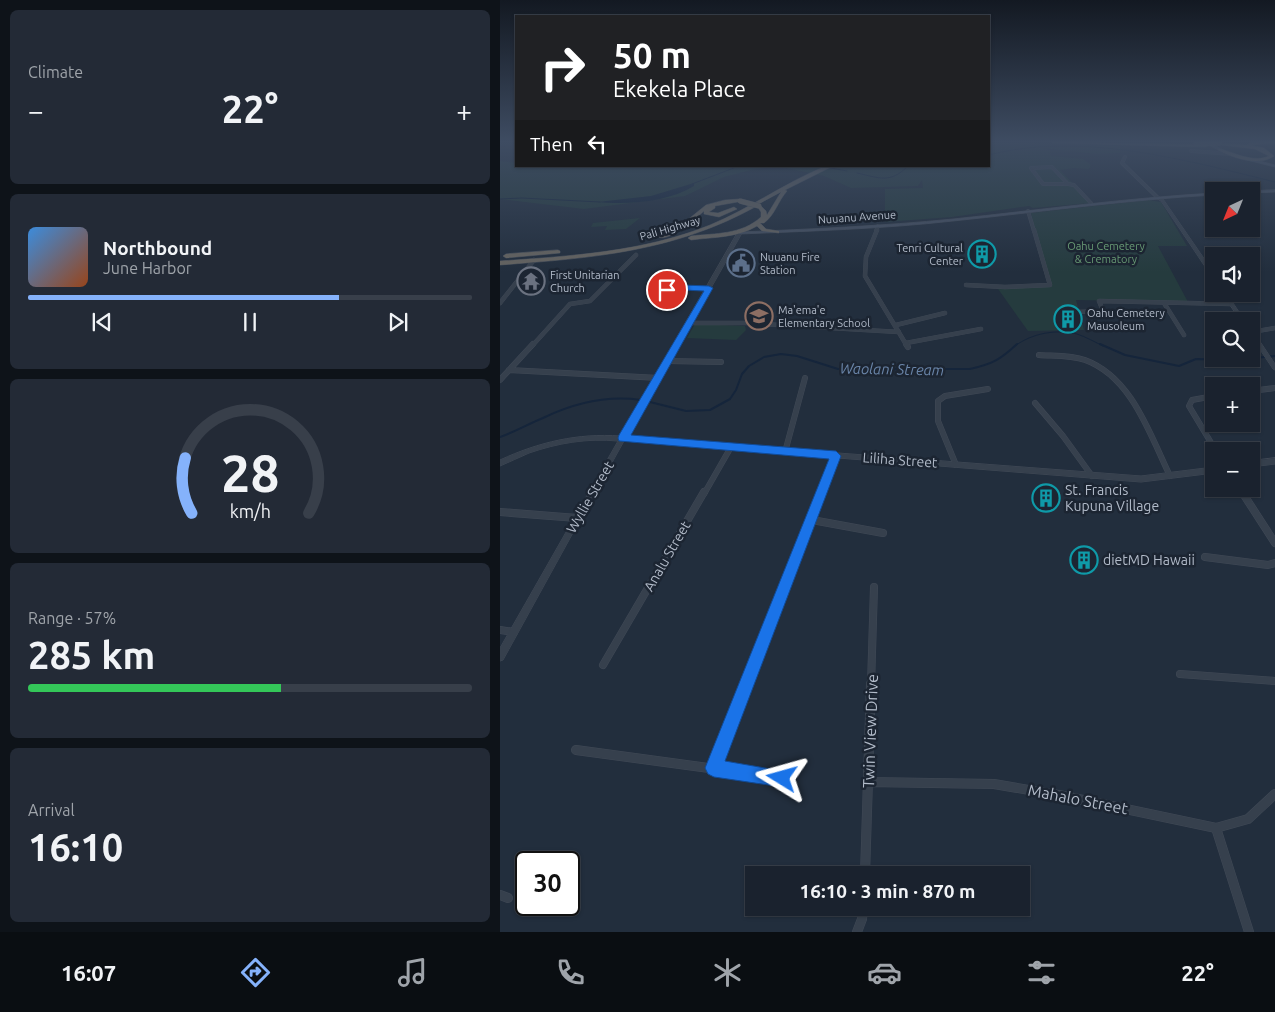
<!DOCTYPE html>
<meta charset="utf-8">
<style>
body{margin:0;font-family:Ubuntu,sans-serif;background:#232a36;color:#f1f3f6;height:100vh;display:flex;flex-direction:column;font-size:19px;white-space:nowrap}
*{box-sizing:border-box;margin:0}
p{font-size:16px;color:#9fa4aa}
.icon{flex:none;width:28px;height:28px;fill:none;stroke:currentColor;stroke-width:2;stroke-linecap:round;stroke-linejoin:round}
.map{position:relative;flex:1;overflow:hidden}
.details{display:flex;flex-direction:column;gap:10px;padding:10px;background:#0e1319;width:500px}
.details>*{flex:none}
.banner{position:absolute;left:15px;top:15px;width:475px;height:152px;border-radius:0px;box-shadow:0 1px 4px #0004,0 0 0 1px #383f4a;background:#202124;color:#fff;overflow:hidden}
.needle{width:32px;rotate:223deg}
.controls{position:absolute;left:705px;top:182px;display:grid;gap:10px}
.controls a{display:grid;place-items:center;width:55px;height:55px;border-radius:0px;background:#1a222e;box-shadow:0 1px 4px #0004,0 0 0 1px #383f4a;font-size:25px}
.speed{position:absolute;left:15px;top:851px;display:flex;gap:10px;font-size:25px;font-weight:700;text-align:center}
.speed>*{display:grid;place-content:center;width:65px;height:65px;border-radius:50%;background:#1a222e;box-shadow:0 1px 4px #0004,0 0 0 1px #383f4a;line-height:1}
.speed .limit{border:2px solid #111;border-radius:8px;background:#fff;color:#111}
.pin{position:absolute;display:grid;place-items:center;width:42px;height:42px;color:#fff;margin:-21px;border:2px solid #fff;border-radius:50%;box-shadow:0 1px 5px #0007}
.me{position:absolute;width:55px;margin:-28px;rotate:278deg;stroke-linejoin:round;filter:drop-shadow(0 0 4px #0008)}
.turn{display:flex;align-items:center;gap:18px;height:105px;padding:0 15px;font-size:22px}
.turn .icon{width:65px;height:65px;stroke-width:2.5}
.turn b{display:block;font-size:35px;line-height:42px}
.then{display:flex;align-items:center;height:48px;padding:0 15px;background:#0003;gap:10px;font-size:19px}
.big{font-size:38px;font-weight:600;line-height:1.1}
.details .widget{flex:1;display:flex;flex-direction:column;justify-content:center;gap:8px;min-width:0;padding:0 18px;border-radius:8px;background:#232a36}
.details .dial{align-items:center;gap:0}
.dial svg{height:130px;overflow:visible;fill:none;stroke:#383f4a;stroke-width:7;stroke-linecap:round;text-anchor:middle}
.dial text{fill:#f1f3f6;stroke:none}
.song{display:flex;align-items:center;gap:15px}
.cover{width:60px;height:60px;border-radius:8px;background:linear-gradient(135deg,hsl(210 70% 55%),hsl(20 70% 35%))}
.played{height:5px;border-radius:2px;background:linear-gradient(90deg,#85b2fb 70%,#383f4a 70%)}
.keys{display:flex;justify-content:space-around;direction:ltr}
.heat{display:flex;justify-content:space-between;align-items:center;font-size:28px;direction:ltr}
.charge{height:8px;border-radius:4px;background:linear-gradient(90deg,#34c759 57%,#383f4a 0)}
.trip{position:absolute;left:245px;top:866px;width:285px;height:50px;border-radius:0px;background:#1a222e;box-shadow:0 1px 4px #0004,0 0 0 1px #383f4a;font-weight:600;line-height:50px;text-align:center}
.tab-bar{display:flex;height:80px;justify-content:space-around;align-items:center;background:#0a0e12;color:#9fa4aa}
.tab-bar .icon{width:35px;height:35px}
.tab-bar .selected{color:#85b2fb}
.tab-bar b{font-size:22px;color:#f1f3f6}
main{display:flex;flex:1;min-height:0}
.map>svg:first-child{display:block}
.green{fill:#253b3e}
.water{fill:#15253b}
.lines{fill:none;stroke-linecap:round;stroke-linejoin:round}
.stream-far1{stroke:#15253b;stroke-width:1}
.stream{stroke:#15253b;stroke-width:2}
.minor-far4-casing{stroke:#404956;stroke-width:4}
.minor-far3-casing{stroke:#404956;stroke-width:4.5}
.minor-far2-casing{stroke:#404956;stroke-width:6}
.minor-far1-casing{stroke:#404956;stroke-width:8}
.minor-casing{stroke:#404956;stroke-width:10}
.tertiary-casing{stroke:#404956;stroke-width:1}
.secondary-casing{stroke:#404956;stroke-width:1}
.trunk-casing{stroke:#424b58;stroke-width:1}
.minor-far4{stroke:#36404d;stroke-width:3}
.minor-far3{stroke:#36404d;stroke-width:4}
.minor-far2{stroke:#36404d;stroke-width:5}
.minor-far1{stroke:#36404d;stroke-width:7}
.minor{stroke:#36404d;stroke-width:9}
.tertiary{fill:#36404d;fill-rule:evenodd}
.secondary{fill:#444f60;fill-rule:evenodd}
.trunk{fill:#646360;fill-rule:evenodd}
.trunk-bridge-casing{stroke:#424b58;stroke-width:5.5;stroke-linecap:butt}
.trunk-bridge{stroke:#646360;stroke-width:5}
.route{fill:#1a73e8;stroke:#114b97}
.labels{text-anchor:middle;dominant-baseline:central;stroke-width:5;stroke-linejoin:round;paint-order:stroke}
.far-street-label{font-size:11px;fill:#b2bbc9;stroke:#1c2532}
.far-park-label{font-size:11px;fill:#689a74;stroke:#1c2532}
.far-poi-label{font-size:11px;fill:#b2bbc9;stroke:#1c2532;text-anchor:start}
.street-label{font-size:14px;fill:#b2bbc9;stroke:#1c2532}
.poi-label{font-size:14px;fill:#b2bbc9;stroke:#1c2532;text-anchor:start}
.water-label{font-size:15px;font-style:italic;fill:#6a85a9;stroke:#1c2532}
.near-street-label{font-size:16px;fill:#b2bbc9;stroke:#1c2532}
</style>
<main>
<section class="details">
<div class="widget"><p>Climate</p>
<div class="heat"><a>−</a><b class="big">22°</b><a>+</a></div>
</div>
<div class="widget">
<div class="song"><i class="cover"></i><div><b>Northbound</b><p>June Harbor</p></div></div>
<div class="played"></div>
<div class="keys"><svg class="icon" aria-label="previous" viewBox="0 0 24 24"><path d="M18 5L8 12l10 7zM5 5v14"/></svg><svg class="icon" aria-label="pause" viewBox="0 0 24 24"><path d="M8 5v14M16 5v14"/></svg><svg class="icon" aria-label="next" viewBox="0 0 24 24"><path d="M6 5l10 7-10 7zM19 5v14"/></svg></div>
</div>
<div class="widget dial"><svg viewBox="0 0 100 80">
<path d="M14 69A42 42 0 1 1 86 69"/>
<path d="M14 69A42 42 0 0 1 10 35" stroke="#85b2fb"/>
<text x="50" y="56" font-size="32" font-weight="700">28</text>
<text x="50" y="72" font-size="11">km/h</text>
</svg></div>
<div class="widget"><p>Range · 57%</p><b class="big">285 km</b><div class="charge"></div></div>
<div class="widget"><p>Arrival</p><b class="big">16:10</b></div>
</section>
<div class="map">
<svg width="775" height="932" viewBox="0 0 775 932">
<rect width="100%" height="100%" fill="#222e3d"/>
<path class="green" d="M489,142L620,146V153L597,154L541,148L550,150L551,156L583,159L591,165L589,169L574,168L560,170L591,203L533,208L529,206L452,217L385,222V189L423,188L422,180L418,186L351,188L324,176L277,166L251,170L224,177L185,196L84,209L0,199V161L16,163V166L57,168L70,166H489Z
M649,200L661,202L687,246H658L688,302L576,300L584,330L528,331L496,286L549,285L538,250L531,213Z
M140,218L126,229L105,230L107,226L91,227L93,223Z
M195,324L245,326L246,330L236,340L187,338Z"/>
<path class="water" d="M194,183V186C168,202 128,205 98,202L151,196Z"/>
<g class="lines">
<path class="stream-far1" d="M489,155C580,131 686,160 775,182
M320,166L347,171
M357,173C380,178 390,184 408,166
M192,184L239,166
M0,199L22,198L100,202
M515,346C532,333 557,329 577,334C586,337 595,342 603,346"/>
<path class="stream" d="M600,344L625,355L679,366L696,359L736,360L775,356
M146,401L186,411L210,410L230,399L236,390L242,374L249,366L264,357L281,354L297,356L338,369H470C492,364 500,360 517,344
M0,437C15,432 28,424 43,418C74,403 106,395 141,400"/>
<g class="minor-far4-casing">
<path id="minor-far4" d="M691,151L732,154
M625,157L622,163L657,197
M552,167L568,184H543L531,168Z
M568,184L574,185L591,203
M528,211L534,231
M376,231L378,226"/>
</g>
<g class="minor-far3-casing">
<path id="minor-far3" d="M377,230L366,257L365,276L407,346
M466,285L505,287L550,285L534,230
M155,293L183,287L209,289
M0,303L34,260
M664,303L684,335
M578,312L603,311L599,301L732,304
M190,323H247L399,332
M396,325L445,313
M752,332L775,328
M406,343L481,329
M32,346L70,304L90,301L136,255"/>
</g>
<g class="minor-far2-casing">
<path id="minor-far2" d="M406,344L408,347
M539,355C554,356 571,355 585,360C632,377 650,435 670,476
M168,361L221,362
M9,370L159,378
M0,380L33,344
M751,391L775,388
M714,396L692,400L689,406L716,451
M535,403L563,436L592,476
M285,452L305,378
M456,465L438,421V401L445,396L488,389
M740,489L743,494
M204,494L231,447
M321,494L336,456"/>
</g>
<g class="minor-far1-casing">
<path id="minor-far1" d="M742,492L775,543
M0,512L77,518
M312,520L383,533
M705,557L768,565L775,563
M0,630L14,632
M103,665L204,492
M680,674L775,681
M246,685L322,492
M371,685L374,587"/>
</g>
<g class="minor-casing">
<path id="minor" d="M76,750L282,778
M214,768L247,684
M369,782L494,784L564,796L716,828L748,819L775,794
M716,828L749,932
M365,875L371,684
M0,895L8,898
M357,932L362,919L363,908"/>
</g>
<g class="tertiary-casing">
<path id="tertiary" d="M656,196H658L663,199L714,273V278L712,277L661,201L656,198Z
M238,232L242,233L127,437L641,476L714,467V473L641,482L124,441L80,520L3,660L0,661V648L118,441C87,438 58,443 29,453C19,457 10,462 0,466V460C39,442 78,433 120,436Z
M723,294H727L745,321H741Z
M751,330L753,331L775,364V370L773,369L751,336Z
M775,458V464L751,467V461Z"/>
</g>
<g class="secondary-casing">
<path id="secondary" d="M703,142H707L730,153L727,154Z
M748,158L775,165V167L747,160Z
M775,190V192L751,193V191H749Z
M714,193V195C626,200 540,212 453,221C382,229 311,231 240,234L238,233L240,232C311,229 382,226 453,219C540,210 626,198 714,193Z"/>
</g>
<g class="trunk-casing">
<path id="trunk" d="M552,142L705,145L707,146L705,147L554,143Z
M775,142V143L750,145L764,148L774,156C759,167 733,158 718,150L720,149C735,153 754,163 769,156L755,149L722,145L724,144L747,145L749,143Z
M326,166H333L285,190L287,191C278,201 275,215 264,223H260L266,229L279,231V233L262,231L257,226C237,238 213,237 191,240L188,238L191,236C216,233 241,235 261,217V212L257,206C174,252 92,258 0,265V261C71,256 143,252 210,225C251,208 286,182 326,166ZM281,192L267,215L266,211L259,204Z
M225,200L240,199L243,201L215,206V208L209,212L218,213L234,207L237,209L219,217L204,214V211C195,219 170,242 158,237L180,226L206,205Z
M58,250L60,251V253L6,258L3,256L6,254Z"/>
</g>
<use href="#minor-far4" class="minor-far4"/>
<use href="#minor-far3" class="minor-far3"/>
<use href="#minor-far2" class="minor-far2"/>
<use href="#minor-far1" class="minor-far1"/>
<use href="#minor" class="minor"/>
<use href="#tertiary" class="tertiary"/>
<use href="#secondary" class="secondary"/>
<use href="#trunk" class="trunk"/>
<g class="trunk-bridge-casing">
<path id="trunk-bridge" d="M696,144L720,143
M240,201L259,206"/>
</g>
<use href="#trunk-bridge" class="trunk-bridge"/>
</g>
<linearGradient id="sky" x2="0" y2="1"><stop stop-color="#131922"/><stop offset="0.52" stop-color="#3e4c62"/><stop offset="1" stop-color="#3e4c62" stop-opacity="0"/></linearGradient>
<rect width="775" height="272" fill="url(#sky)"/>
<path class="route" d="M183,285L209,286L213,288L131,435L336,451L341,456L225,761L288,772L290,778L288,784L282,787L214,777L208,774L205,768L329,459L119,441L118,438L119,435L204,291L183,290L167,293L163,290Z"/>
<defs>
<g id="building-ring" transform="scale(1.4375)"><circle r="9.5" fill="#1c2532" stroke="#0f9aa8" stroke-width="1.5"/><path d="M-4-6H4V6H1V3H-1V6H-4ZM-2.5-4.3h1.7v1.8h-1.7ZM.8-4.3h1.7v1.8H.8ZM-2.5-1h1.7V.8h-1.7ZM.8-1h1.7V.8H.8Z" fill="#0f9aa8"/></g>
<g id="civic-ring" transform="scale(1.4375)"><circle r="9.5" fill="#1c2532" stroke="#5c6f8a" stroke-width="1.5"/><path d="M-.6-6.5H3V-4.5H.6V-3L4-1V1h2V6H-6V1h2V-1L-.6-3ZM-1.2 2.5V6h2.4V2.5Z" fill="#5c6f8a"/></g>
<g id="temple-ring" transform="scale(1.4375)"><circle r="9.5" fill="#1c2532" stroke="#6b7280" stroke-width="1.5"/><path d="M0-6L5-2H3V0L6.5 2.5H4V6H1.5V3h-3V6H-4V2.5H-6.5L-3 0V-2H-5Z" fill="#6b7280"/></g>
<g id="school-ring" transform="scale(1.4375)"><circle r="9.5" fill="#1c2532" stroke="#8d6e63" stroke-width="1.5"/><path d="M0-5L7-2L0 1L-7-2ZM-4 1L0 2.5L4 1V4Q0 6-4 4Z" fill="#8d6e63"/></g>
</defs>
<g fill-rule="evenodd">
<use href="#building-ring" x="482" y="254"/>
<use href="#civic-ring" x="241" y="263"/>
<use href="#temple-ring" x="31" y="281"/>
<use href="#school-ring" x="259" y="316"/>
<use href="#building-ring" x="568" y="319"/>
<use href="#building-ring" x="546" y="498"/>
<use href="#building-ring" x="584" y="560"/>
</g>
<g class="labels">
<g class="far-street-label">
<text transform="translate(357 217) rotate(-4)">Nuuanu Avenue</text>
<text transform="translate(170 228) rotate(-16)">Pali Highway</text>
</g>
<g class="far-park-label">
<text x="606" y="246">Oahu Cemetery<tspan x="606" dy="13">&amp; Crematory</tspan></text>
</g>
<g class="far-poi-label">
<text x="463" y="248" text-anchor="end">Tenri Cultural<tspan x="463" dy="13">Center</tspan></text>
<text x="260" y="257">Nuuanu Fire<tspan x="260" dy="13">Station</tspan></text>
<text x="50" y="275">First Unitarian<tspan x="50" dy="13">Church</tspan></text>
<text x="278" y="310">Ma'ema'e<tspan x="278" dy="13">Elementary School</tspan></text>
<text x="587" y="313">Oahu Cemetery<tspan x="587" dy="13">Mausoleum</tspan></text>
</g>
<g class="street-label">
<text transform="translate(400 460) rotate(4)">Liliha Street</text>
<text transform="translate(90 497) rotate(-60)">Wyllie Street</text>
<text transform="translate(167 556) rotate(-60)">Analu Street</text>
</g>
<g class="poi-label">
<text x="565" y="490">St. Francis<tspan x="565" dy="16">Kupuna Village</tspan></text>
<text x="603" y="560">dietMD Hawaii</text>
</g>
<g class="water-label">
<text transform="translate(392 369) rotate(1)">Waolani Stream</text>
</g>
<g class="near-street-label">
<text transform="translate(370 731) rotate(-88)">Twin View Drive</text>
<text transform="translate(578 799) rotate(11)">Mahalo Street</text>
</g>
</g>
</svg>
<div class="controls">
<a><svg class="needle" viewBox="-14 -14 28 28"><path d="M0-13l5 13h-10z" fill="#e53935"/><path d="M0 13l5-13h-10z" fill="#9fa4aa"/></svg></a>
<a><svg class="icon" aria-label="sound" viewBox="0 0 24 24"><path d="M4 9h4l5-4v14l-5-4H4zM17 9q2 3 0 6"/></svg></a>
<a><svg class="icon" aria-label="search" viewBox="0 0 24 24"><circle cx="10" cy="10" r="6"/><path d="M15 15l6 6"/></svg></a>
<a>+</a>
<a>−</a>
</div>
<div class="speed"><div class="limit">30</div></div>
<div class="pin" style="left:167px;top:290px;background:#d93025"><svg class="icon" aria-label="arrive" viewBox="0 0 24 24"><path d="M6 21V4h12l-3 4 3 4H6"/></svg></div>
<svg class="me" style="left:282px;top:778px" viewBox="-20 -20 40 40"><path d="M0-17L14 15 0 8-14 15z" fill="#1a73e8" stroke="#fff" stroke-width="4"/></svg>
<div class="trip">16:10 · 3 min · 870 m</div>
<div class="banner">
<div class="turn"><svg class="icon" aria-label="right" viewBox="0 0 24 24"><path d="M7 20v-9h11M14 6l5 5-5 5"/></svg><div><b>50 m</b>Ekekela Place</div></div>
<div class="then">Then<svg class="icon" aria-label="left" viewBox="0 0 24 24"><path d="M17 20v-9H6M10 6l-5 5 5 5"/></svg></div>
</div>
</div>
</main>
<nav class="tab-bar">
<b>16:07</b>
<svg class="icon selected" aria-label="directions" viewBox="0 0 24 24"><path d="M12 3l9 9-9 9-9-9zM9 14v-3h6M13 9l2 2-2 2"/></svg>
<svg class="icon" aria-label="music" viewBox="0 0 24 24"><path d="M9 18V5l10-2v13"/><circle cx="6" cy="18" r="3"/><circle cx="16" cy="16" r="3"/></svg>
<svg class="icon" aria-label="phone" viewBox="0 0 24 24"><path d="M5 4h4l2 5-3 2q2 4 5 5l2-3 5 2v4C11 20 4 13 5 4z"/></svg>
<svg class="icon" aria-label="climate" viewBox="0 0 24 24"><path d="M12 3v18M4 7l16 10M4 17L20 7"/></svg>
<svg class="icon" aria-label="car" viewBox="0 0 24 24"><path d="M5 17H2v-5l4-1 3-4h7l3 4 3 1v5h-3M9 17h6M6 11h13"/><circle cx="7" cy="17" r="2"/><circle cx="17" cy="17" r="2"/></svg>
<svg class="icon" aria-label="filters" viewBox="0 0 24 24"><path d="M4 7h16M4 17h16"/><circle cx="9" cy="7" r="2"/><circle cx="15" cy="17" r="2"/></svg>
<b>22°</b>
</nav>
